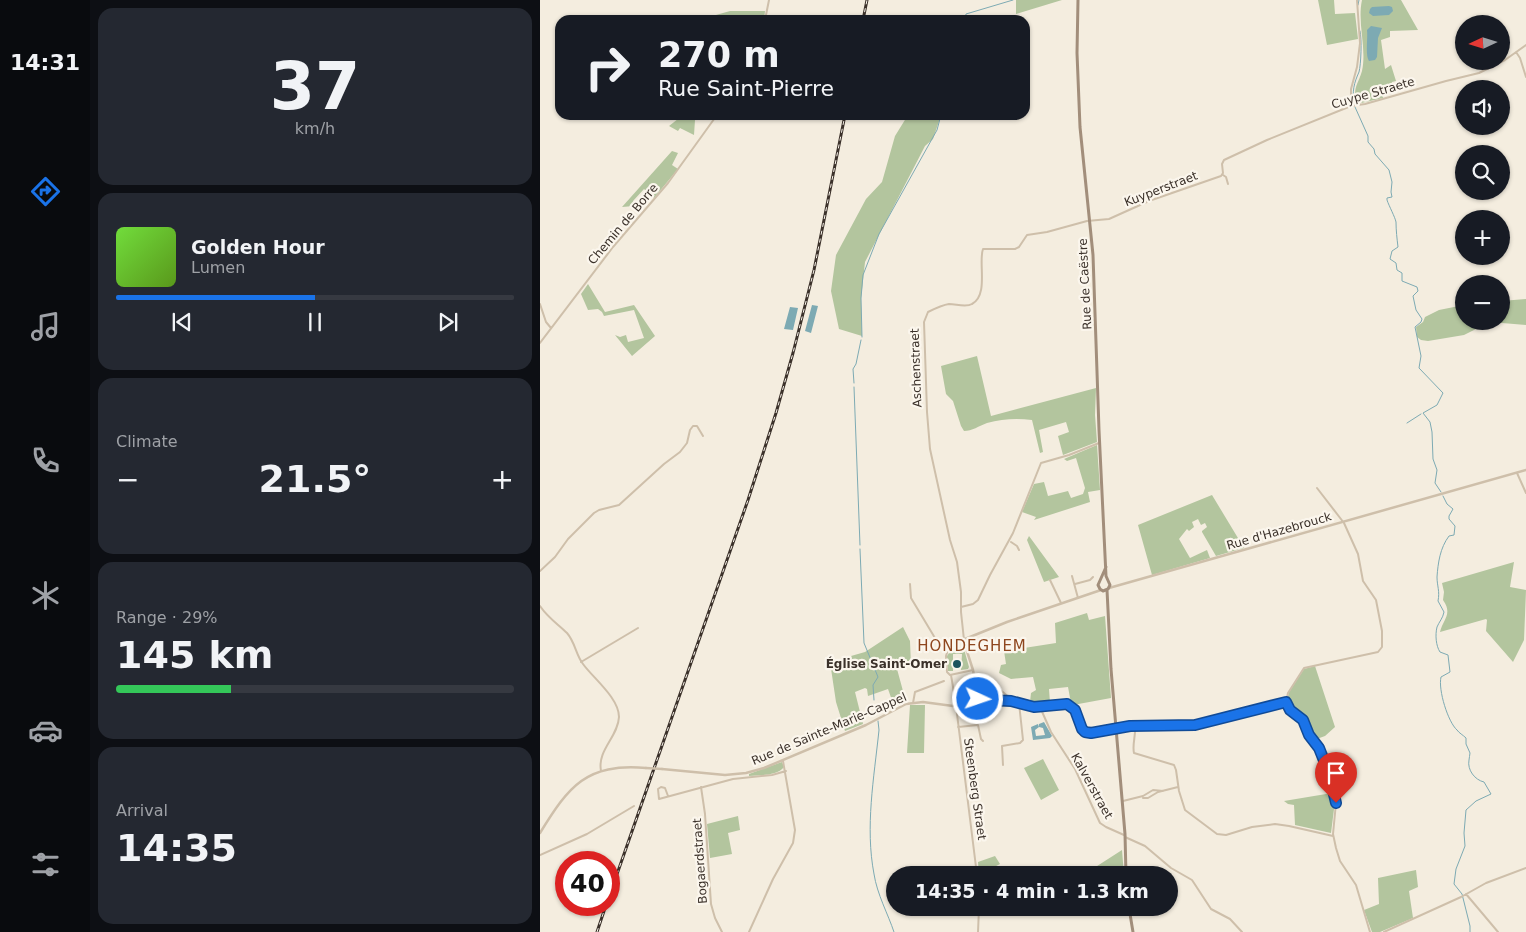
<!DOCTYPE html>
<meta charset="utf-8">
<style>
body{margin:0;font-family:"DejaVu Sans",sans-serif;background:#242831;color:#f1f3f6;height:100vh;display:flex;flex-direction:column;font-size:19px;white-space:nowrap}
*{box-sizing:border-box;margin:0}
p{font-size:16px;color:#9ea1a6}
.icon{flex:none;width:28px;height:28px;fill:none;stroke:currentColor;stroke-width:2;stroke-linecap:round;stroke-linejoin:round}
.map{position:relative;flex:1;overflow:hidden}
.sheet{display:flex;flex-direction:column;gap:8px;padding:8px;background:#0d0f14;width:450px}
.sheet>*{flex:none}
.top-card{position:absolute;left:15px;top:15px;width:475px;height:105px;border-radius:15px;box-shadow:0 1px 4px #0004;background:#171b24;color:#f1f3f6;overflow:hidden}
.needle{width:32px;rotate:266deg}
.controls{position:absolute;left:915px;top:15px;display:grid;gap:10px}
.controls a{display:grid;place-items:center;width:55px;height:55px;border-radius:50%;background:#171b24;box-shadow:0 1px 4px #0004;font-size:25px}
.speed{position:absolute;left:15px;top:851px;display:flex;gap:10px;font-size:25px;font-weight:700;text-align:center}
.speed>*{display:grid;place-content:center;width:65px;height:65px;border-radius:50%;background:#171b24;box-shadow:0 1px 4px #0004;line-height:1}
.speed .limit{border:8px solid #d22;background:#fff;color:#111}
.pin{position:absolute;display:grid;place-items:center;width:42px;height:42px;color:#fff;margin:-51px -21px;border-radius:50% 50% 50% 0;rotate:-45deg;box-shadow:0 0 5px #0007}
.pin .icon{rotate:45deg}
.me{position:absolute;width:55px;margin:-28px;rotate:93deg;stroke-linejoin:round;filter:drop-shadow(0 0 4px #0008)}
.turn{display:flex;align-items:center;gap:18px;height:105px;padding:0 20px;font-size:22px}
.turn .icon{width:65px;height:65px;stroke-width:2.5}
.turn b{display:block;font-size:35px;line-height:42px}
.big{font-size:38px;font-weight:800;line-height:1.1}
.sheet .widget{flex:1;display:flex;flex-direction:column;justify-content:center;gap:8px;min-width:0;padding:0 18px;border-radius:15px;background:#242831}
.sheet .dial{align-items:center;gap:0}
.dial b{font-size:65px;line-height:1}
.song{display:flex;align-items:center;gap:15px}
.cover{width:60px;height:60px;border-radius:8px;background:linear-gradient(135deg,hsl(100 70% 55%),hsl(90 70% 35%))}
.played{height:5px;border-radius:2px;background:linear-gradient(90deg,#1a73e8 50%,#363941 50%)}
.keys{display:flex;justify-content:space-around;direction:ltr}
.heat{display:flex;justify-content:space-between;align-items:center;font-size:28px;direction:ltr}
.charge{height:8px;border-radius:4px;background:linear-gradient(90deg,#34c759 29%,#363941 0)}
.trip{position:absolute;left:346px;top:866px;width:292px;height:50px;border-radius:25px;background:#171b24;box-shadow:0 1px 4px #0004;font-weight:800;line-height:50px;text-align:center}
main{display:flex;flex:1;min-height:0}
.menu{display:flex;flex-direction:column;width:90px;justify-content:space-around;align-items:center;background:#090b0e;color:#9ea1a6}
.menu .icon{width:35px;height:35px}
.menu .on{color:#1a73e8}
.menu b{font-size:22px;color:#f1f3f6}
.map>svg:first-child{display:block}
.green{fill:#b3c59e}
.water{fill:#7daab3}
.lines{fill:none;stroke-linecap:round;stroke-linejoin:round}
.stream{stroke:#7daab3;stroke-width:1}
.minor{stroke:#cebfaa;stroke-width:2}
.tertiary{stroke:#cebfaa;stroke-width:2.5}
.secondary{stroke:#a28e7b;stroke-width:3}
.rail-casing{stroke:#3b312a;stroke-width:3}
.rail{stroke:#fbf6ed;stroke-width:1;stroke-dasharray:4;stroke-linecap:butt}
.tertiary-bridge{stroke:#cebfaa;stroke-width:2.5}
.route-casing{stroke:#114b97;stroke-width:12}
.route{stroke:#1a73e8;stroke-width:9}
.poi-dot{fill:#1d535f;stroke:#fbf6ed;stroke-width:2}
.labels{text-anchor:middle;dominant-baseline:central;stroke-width:4.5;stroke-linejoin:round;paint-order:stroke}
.street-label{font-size:12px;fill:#3b312a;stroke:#fbf6ed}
.poi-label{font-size:12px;font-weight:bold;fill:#3b312a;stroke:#fbf6ed;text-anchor:end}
.quarter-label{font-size:15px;letter-spacing:1px;fill:#8e461e;stroke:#fbf6ed}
</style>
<main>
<nav class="menu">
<b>14:31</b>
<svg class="icon on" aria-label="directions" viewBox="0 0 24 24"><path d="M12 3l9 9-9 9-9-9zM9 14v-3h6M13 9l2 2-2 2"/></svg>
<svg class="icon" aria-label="music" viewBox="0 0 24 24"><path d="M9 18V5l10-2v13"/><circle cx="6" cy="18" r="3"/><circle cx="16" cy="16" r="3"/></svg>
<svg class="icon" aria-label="phone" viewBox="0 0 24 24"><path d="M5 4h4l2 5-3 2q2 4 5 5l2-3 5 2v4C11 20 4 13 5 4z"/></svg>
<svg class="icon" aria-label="climate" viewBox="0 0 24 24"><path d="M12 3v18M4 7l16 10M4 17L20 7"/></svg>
<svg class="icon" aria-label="car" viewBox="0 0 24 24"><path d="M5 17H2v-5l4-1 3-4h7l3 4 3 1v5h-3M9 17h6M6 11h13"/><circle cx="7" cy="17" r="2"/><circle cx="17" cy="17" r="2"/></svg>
<svg class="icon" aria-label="filters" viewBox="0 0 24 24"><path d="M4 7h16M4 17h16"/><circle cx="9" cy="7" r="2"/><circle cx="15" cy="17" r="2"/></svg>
</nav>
<section class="sheet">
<div class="widget dial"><b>37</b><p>km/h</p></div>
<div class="widget">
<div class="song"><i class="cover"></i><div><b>Golden Hour</b><p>Lumen</p></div></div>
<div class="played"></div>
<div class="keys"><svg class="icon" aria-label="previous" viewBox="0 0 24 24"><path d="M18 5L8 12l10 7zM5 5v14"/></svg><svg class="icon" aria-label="pause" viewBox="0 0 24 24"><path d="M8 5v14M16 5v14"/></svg><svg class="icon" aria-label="next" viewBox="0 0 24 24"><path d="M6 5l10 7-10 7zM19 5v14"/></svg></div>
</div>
<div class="widget"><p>Climate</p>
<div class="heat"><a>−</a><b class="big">21.5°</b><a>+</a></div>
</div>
<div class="widget"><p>Range · 29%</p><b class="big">145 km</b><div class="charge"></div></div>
<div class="widget"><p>Arrival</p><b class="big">14:35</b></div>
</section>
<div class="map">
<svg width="986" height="932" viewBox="0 0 986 932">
<rect width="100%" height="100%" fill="#f4eddf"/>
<path class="green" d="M476,0H522L476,14Z
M778,0H794L795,14L815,13L818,39L787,45Z
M822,0H861L878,30L850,31V37L841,40L845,69L851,65L856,81L852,82V84L841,87L843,98L817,104C812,88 818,85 822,71C827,47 817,24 822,0Z
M190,11H225L224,20H168L176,15Z
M143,115H147L155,120L154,135L140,128L138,131L129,126Z
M368,115H401L393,139L385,146L325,262L321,299L322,336L299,329L291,291L296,255L326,199L342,182L355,136Z
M132,151L138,153L132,165L138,169L114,198L104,189L93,201L94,206L82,207Z
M48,284L65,312L94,305L115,336L92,356L75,335L80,337L86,335L88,342L104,338L94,310L64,316L62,312L58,309L48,310L41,294Z
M986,299V325L950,322L924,335L888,341L881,340L877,337L876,327L883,322L885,317L899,310L924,305V321H961V301Z
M437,356L451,416L556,388L555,415L557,442L523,455L518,436L529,432L526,422L499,430L503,452L500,453L492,420C476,418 462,419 447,423C439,426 432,431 424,431L421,426L413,401L406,394L401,366Z
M557,445L560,490L548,492L550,502L494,520L496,517L482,512L494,484L504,482L508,496L528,491L531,498L543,494L545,488L536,458L527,461L524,459Z
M672,495L704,548L676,556L662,532V531L667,527L665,523L661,525L658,519L652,522L654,527L649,531L647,529L639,539L650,558L667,550L670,558L612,575L598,525Z
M489,536L519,577L504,582L487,540Z
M974,562L970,587L986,590L984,640L973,662L946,631L947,620L946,619L900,632C903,619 913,614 903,600L904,592L902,583Z
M547,613L549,620L565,616L571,698L533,705L531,703L528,687L509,689L510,703L494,706L490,702L491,693L496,690L493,677L471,679L459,673L461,665L466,664L464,651L516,643L515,623Z
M363,627L370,641L371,666L357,669L366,702L354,706L348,689L328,696L327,689L325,688L315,692L323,724L305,731L296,702L290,662L325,652Z
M413,647H423L424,649L429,667L428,669L421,670L422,654H413V671H408L407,656Z
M775,666L795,727L785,736L774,740L764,719L751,710L747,700L749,692L764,669Z
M370,705H385L384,753H367Z
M503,759L519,790L501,800L484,768Z
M242,762L244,767C237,776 220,775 209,776V774Z
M792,793L794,809L791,833L755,825L754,805L748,804L744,801Z
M198,816L200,830L188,833L192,854L170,858L167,824Z
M582,850L584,875H556L554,868Z
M455,856L460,864L439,875L438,862Z
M876,870L878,887L869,891L873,918L840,932H832L824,910L839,904L838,878Z"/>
<path class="water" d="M849,6L852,7L853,11L849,15L833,16L829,13L830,9L832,7Z
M831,26L842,28L838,38L837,57L835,60L829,61C825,55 828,39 827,30Z
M272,305L278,306L271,333L265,331Z
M250,307L258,308L253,330L244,329Z
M504,722L512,736L510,738L493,740L491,727L498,724L499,727L495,730L496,736L505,735L503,728L499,727V724Z"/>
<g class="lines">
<path class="stream" d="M818,5L819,0
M425,20L426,14L473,0
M814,104C812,91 814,83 819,72C821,65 822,39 820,31
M815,107L828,136V142L834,149L835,154L849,170L852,182L851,192L852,197L847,198V200C849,206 855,217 856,222C856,230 857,239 858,247L852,251L850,259L856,263L857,270L862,273V281L877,287L878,291L873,296L876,310L882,319L881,322L875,327L881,356L879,368L903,393L897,405L883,413L890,422L892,432L893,459L897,470L895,483L901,492
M322,337L321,298L323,275L339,234L397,130L401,115
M314,383L313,369L316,364L321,340
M314,387L320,545
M867,423L881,414
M903,496L907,504L913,509L909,516V519L915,526L914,535L909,536C900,548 898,563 897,577C897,586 900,591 898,601L904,612C903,618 899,622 897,627C895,635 896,646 900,652L908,655L910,672L901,677C898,690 908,722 917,730C919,733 923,735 926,738V744L930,753C930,755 929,758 929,760C927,770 935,780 944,782L951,794L936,801L926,810L924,833L925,846L916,869L914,884L922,894L930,926V932
M320,549L324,643L338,677L333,685L334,700
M338,721L339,730C334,778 325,827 334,874C337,894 348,914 354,932"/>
<path class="minor" d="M225,20L229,0
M976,52L980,58L986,77
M811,106V89L817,67L820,43L817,0
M683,175L686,177L688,184
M0,304L6,322L11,328
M0,343L73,247L128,183L177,115
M977,473L986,493
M777,488L804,523L818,554L823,581L836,600L842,631V647L838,652L764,668L748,693L746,702L751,711L764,722L770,736L778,747L787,767L796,803L793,834L796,848L800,861L816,885L830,932
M471,542L477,546L479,550
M0,571L15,557L28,539L54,513L59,510L79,505L124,464L140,452L147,443L150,430L153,426H157L163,436
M532,576L538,598
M510,580L521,603
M370,584L371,598L395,638L399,643L409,646
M535,584L550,580L553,577
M0,606C8,618 18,624 27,633C35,642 36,655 43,664C53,678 79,698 79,717C78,737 57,750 61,771
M421,607L433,604L438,600L450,575L473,533L501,463L529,455L559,443
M41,662L98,628
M433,670L410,675L407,672L406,656L409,646L424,640L421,612V592L417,562L410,540L390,449L387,412L384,322L388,312C394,309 402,305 409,304C416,304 426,308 432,304C449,295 438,262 443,249H475L479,247L487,235L507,232L547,221L569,219L609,201L681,176L683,173L682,164L684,160L727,140L811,106L825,104L906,81L939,73L965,60L986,45
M411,675L416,705
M434,677C446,675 461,691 470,698L471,701
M438,701L452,700L471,701L494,707L527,704L534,709L540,727L544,731L552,732L577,729
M373,703L375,692L404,681
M416,706L437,875
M500,707L511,732L535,769L560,823L566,827L584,835
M595,726C596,735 592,745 594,753L634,765L636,770L639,791L645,810L677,834L686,835L712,827L735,824L749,826L793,836
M418,727L438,725L441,739L443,741
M577,728L657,724L746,702
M463,765L462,746L480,743L483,740L479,703
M161,787L165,814L171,904L175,918L182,932
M128,796L125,788L121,787L118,789L119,799L193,779L232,775L246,771
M603,798H608L618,792L638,787
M583,801L603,796L613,790L623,791
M585,837L605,846L631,868L652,880L671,909L690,919L702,932
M0,855L47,834L94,806
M926,894L958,932
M209,932L233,879L253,843L255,830L243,761
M438,932L439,908
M844,932L921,897L946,883L986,868"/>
<path class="tertiary" d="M569,588L986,470
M122,769L185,775L206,773L224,768L326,725L366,704L383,702L413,706L436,703L438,699L433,670L424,642L425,639L467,622L561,590
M0,833C29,786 46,763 106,768"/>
<path class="secondary" d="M538,0L537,53L540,127L553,255L559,430L566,576L570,585L568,589L563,591L560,589L558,585L566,567
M567,590L571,669L585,834L586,875
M589,908L593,932"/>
<g class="rail-casing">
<path id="rail" d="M323,20L327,0
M69,897L208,500L236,413L253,353L274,270L305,115
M57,932L66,905"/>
</g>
<use href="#rail" class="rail"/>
<path class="tertiary-bridge" d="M106,768L122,769"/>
</g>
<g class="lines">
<g class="route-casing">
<path id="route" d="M438,699V701L450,700L471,701L494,707L527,704L535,710L542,729L545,732L551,733L590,726L655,725L746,702L750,710L763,720L769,735L779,748L789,773L796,803"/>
</g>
<use href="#route" class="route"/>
</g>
<circle class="poi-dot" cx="417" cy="664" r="5"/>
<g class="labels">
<g class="street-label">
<text transform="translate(833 93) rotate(-16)">Cuype Straete</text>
<text transform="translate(621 189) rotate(-21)">Kuyperstraet</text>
<text transform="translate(83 224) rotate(-50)">Chemin de Borre</text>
<text transform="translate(545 284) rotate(-93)">Rue de Caëstre</text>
<text transform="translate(376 368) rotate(-92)">Aschenstraet</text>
<text transform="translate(739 531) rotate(-16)">Rue d'Hazebrouck</text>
<text transform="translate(289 729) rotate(-23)">Rue de Sainte-Marie-Cappel</text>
<text transform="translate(552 786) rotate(61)">Kalverstraet</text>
<text transform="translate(435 789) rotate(82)">Steenberg Straet</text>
<text transform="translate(160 861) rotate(-94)">Bogaerdstraet</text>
</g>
<g class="poi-label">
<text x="407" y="664">Église Saint-Omer</text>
</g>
<g class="quarter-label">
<text x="432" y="646">HONDEGHEM</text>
</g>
</g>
</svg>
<div class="controls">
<a><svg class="needle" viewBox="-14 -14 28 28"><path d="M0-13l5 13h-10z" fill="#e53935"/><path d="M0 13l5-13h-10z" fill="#9ea1a6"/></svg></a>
<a><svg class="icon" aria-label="sound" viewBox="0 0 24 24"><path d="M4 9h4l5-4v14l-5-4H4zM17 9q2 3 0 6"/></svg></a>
<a><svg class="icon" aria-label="search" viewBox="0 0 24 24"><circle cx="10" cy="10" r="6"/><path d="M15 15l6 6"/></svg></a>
<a>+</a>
<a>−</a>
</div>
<div class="speed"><div class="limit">40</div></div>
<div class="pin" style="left:796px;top:803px;background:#d93025"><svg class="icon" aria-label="arrive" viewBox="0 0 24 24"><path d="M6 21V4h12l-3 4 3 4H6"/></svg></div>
<svg class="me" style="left:438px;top:699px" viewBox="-20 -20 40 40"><circle r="17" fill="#1a73e8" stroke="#fff" stroke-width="3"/><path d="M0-11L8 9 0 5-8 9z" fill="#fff"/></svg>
<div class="trip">14:35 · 4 min · 1.3 km</div>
<div class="top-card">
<div class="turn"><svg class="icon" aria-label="right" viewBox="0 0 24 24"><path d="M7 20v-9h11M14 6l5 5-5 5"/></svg><div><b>270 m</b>Rue Saint-Pierre</div></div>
</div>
</div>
</main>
